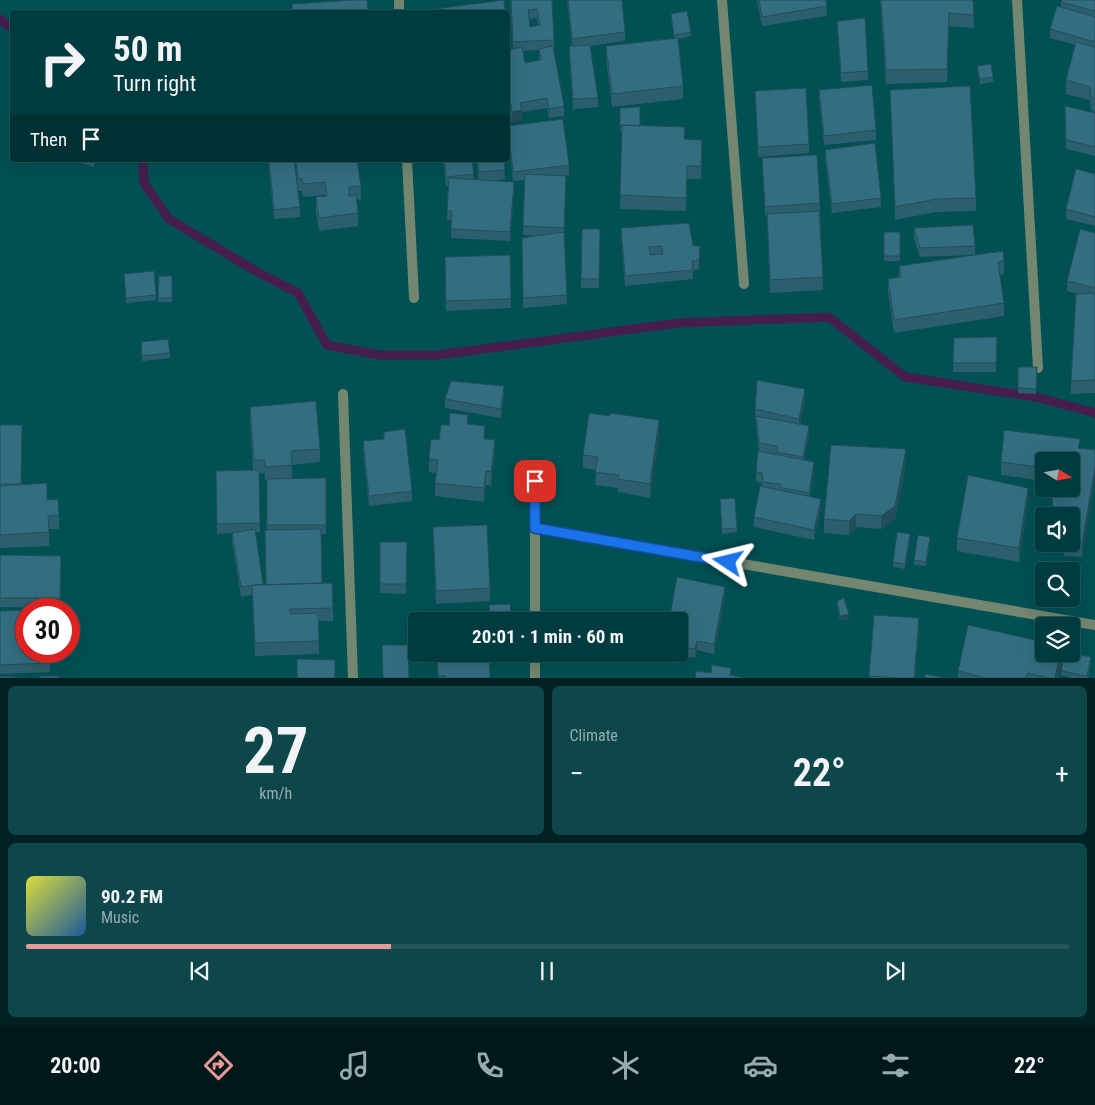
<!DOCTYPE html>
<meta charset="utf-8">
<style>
body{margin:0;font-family:"Roboto Condensed",sans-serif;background:#0e474a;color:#f1f3f6;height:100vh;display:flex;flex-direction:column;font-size:19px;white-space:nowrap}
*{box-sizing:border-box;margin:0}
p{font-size:16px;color:#95adb0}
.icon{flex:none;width:28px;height:28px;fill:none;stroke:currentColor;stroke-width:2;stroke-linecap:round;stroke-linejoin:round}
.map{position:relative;height:678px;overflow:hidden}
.panel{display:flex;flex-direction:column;gap:8px;padding:8px;background:#002123;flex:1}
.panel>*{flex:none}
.hud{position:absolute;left:10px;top:10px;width:500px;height:152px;border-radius:5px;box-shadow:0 5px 20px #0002,0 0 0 1px #225659;background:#003c3f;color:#f1f3f6;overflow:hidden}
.needle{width:32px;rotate:101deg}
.tools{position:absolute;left:1035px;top:452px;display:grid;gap:10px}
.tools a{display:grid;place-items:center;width:45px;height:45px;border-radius:5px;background:#003c3f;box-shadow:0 5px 20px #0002,0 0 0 1px #225659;font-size:25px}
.speed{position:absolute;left:15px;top:598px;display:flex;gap:10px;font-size:25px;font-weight:700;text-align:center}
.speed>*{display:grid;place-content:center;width:65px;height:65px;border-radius:50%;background:#003c3f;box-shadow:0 5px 20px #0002,0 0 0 1px #225659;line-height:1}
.speed .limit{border:8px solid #d22;background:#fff;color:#111}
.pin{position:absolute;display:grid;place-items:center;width:42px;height:42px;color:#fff;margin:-21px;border-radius:10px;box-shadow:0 2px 8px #0006}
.me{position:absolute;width:55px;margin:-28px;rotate:280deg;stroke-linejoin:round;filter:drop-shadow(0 0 4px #0008)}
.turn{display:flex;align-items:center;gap:18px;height:105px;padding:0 20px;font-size:22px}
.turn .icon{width:65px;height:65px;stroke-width:2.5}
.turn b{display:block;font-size:35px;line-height:42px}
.then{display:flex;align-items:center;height:48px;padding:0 20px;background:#0003;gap:10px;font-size:19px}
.big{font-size:38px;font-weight:700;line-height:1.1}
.panel .tile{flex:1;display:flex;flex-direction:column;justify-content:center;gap:8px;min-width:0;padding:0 18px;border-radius:8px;background:#0e474a}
.panel .dial{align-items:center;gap:0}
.dial b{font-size:65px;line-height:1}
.song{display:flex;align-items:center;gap:15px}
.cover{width:60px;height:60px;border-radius:8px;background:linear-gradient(135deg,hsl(60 70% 55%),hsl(210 70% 35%))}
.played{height:5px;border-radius:2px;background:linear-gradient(90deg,#e69b98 35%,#225659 35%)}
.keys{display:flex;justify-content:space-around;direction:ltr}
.heat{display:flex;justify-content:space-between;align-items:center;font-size:28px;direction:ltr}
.panel .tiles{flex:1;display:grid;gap:8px;grid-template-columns:1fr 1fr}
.tile:last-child{grid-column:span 2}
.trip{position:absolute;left:408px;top:612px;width:280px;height:50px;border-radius:5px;background:#003c3f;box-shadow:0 5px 20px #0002,0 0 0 1px #225659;font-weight:700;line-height:50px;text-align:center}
.dock{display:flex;height:80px;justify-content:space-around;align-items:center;background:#001819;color:#95adb0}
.dock .icon{width:35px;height:35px}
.dock .active{color:#e69b98}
.dock b{font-size:22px;color:#f1f3f6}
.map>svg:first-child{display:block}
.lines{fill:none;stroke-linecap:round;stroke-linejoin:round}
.stream{stroke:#461e4e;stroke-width:9}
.minor{stroke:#738770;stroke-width:10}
.wall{fill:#2c5f6e;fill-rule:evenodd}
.shaded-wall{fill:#244d5a}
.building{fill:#336e80;stroke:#244d5a;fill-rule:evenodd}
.route-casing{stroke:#114b97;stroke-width:12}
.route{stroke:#1a73e8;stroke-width:9}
</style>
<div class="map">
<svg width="1095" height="678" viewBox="0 0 1095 678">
<rect width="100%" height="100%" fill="#005054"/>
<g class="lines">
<path class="stream" d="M0,19L12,29
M143,160L144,183L169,219L259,273L298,293L327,345L379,355H438L678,323L829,317L905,377L1036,397L1095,413"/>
<path class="minor" d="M399,0V12
M722,0L744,284
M1017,0L1038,368
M407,160L414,298
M343,394L353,678
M535,528L1095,625
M535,621V481
M535,654V678"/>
</g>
<path class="wall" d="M510,0H552L554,40V49H553L564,106V116L549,118L547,108L522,112V120L512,122L508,95V30L509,50L513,49ZM537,18L538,25L530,27L529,19ZM539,50V60L525,63L523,51Z
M567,0H622L625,32V41L590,46L598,98V107L573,109L569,55V46H572Z
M757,0H826L827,16L762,26Z
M880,0H973L974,28L949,26L947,82L886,84Z
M1095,0V112L1091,110L1090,100L1066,94V80L1075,45L1050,38V29L1061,7V2Z
M671,14L691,32V36L678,39L683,86V99L612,107L606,59V46L674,38L671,19Z
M837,21L868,71V80L841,82Z
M977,66L993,77V82L980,84Z
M819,90L876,130V140L824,145L819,99Z
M890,90L976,198V211L936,212L895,220Z
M755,91L809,144V153L758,157Z
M1065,106L1095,113V156L1066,149Z
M620,108L640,126L685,139L702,153L701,179H687L686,211L620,209L622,132H620Z
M508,126L569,165V175L561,176L566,185L564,237L567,304L523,308L522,238L536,236L523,235L525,180L513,181L508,135Z
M825,150L881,198V207L832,213L825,159Z
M762,158L820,203L823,290L770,293L767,216H765Z
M79,160H96L94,167L79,162Z
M268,160H294L300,207V217L274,219Z
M295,160H357L361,186V199L356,200L358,213V226L319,231L316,211V197L326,196L325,195L303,197L302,191H298Z
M443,160H472L474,180H478L477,160H504L505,179L491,181L514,191L510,241L451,238V220H447L448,186H446Z
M1095,174V226L1066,219V209Z
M621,228L693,246H700L699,269L693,271V279L625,286L621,237Z
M914,228L975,246V255L1004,261V274L1000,275L1004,303V316L894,333L888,292V279L899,277V266L973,255L920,257L914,238Z
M582,229H600L599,288H581Z
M884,232H900V261H884Z
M1095,233V393L1071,394V381L1079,294L1067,291V281Z
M510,255L511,308L446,311L445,266Z
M124,274L156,295V300L126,303Z
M159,276H172V302H158Z
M954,338L997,347L996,372H953Z
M141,342L170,353V358L142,361Z
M1018,367H1037L1036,394L1018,393Z
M504,396L501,418L445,408V399Z
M805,399L800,425L809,436L804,460L814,472L810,496L821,508L814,540L754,527V517L762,486V483L756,481V472L759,451L755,418V409Z
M250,407L320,449V462L292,465V479L326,478V534H321L322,583L333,608V621H319V654L255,656L252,595L241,597L232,542V533L217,534L216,471L253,470L250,420ZM265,473V481L267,480L266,585H263L255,532H260L259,474Z
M468,424L485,439L495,453L491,485H486L484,502L435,496V483L437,473L429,472V459L439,440L449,425Z
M0,425L22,485L47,500L59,515V529H49V546L0,548Z
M384,432L412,491V501L369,506L363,451V441L384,439Z
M659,433L650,498L618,492V488L595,485L596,470L583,468V455Z
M1080,448L1095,450L1082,557L1064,556V544H1071V461H1044V481L1001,475V462Z
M906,463L895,519L881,529L856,527L849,535L824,533V519Z
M720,499L737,528V532L722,534Z
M1028,501L1019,562L957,551V538Z
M433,527L490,588V601L436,604Z
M910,539L905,569L893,567V562Z
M380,542H407L406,594L380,593Z
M930,542L926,566L914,565V560Z
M0,555L61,556L60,608L0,607Z
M725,596L714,654L697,650L695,658L675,654H679V621Z
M837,601L849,619L840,621L837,605Z
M510,604L511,618L490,620L489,605Z
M0,611L49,651L50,672L0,674Z
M874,615L919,628L915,678H869Z
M437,654L490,678H438Z
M1062,654V659L1058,678H958V671Z
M1091,662L1088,678H1071L1061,675V671Z"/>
<path class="shaded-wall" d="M522,110V120L512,122V112Z
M514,182V191L510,241V232Z
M504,386V396L501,418V409Z
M805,389V399L799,428V419Z
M659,420V433L650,498V484Z
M809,426V436L803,466V457Z
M495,440V453L491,485V472Z
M906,449V463L895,519L881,529V516Z
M814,462V472L809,502V493Z
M1095,468V482L1082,557V543Z
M486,471V485L484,502V488Z
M1028,488V501L1019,562V548Z
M821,499V508L814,540V530Z
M856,514V527L849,535V521Z
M910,534V539L905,569V564Z
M930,537V542L926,566V562Z
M725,587V596L714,654V644Z
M849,614V619L840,621V616Z
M919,618V628L915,678H914Z
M697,641V650L695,658V649Z
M1060,654H1062V659L1058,678H1055Z
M1091,657V662L1087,678V676Z"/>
<path class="building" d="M354,0H367L368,12H293L292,4Z
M504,0L505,12H434V9Z
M511,0H552L554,40L513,42ZM537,9L540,25L530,27L528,10Z
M568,0H622L625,32L572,39Z
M759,0H826L827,6L762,17Z
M881,0H973L974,15L949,13L947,69L886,70Z
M1061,0H1095V11L1061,2Z
M1057,6L1095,17V42L1050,29Z
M687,11L691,32L674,35L671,14Z
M865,18L868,71L841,73L837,21Z
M508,30L509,43L508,44Z
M678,38L683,86L612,94L606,46Z
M1076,42L1095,47V98L1091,97L1090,87L1066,80Z
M590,45L598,98L573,99L569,46Z
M553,46L564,106L549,109L547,98L520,103L522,110L512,112L508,86V50L522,47L525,63L541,60L539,49Z
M991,64L993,77L980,79L977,66Z
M872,85L876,130L824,136L819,90Z
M970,86L976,198L936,199L895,207L890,90Z
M806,88L809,144L758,147L755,91Z
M1065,106L1095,113V147L1066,140Z
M640,107V126L622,125V127H620V108Z
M563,119L569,165L513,172L508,126Z
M622,125L685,127L684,139L702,140L701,166H687L686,198L620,195Z
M875,143L881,198L832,204L825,150Z
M817,155L820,203L765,207L762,158Z
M269,160H294L300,207L274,210Z
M296,160H357L361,186L349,187V196L356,195L358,213L319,218L316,197L327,196L325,182L303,184L302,178H298Z
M444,160H472L474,174L446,177Z
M477,160H504L505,170L479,172Z
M1076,169L1095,174V217L1066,209Z
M525,174L566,176L564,228L523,226Z
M449,178L514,182L510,232L451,229L452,211H447Z
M819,211L823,277L770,280L767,214Z
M689,223L693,246H700L699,260L692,261L693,270L625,276L621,228ZM662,246L663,254L650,255L649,247Z
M973,225L975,246L920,248L914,228Z
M582,229H600L599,279H581Z
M1080,229L1095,233V288L1067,281Z
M564,232L567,295L523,298L522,238Z
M884,232H900V256H884Z
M1003,251L1004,261L998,262L1004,303L894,320L888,279L901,277L899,266Z
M510,255L511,299L446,301L445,257Z
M154,271L156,295L126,298L124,274Z
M159,276H172V298H158Z
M1095,293V380L1071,381L1076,294Z
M997,337L996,363H953L954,338Z
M168,339L170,353L142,356L141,342Z
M1018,367H1037L1036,389L1018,388Z
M757,380L805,389L799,419L755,409Z
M451,381L504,386L501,409L445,399Z
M316,401L320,449L291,451L292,465L265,467V460H254L250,407Z
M450,413L468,415L467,424L485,426L484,439L495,440L491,472L486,471L484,488L435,483L438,460L429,459L431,439L439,440L441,425H449Z
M589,413L610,416V413L659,420L650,484L618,479L619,475L595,472L598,457L583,455Z
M756,416L809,426L803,457L777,452V446L759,443Z
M0,425H22L21,484H0Z
M405,429L412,491L369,496L363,441L384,439V432Z
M1004,430L1080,439L1078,448L1095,450V468L1082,543H1071V516H1052L1053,489H1071V461H1044V468L1001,462Z
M831,445L906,449L895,506L881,516L856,514L849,521L824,519Z
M758,451L814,462L809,493L782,488L780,484L763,482L762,473L756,472Z
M259,470L260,523L217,524L216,471Z
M968,475L1028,488L1019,548L957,538Z
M326,478V525H267V479Z
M47,483V500L58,499L59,515L48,516L49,532L0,535V486Z
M760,486L821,499L814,530L754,517Z
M735,498L737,528L722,529L720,499Z
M487,525L490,588L436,591L433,527Z
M255,529L263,584L241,587L232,533Z
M321,529L322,583L266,585L265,530Z
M897,532L910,534L905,564L893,562Z
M918,535L930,537L926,562L914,560Z
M380,542H407L406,584H380Z
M0,555L61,556L60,598H0Z
M677,577L725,587L714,644L697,641L695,649L679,646V621H669Z
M332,583L333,608L290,609V614L318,613L319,641L255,643L252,585Z
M844,598L849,614L840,616L837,601Z
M510,604L511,614L490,615L489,605Z
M26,610V651H49L50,663L0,665V611Z
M874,615L919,618L914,678H897L869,676Z
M968,625L1044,642V654H1060L1055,678H1049L1028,673L1026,678H986L958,671Z
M382,645H408L409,678H383Z
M1071,653L1091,657L1087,676L1061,671L1064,654Z
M437,654H489L490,678H446V676H438Z
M297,659L335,660V678H297Z
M712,665L731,668L730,675L745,678H695L696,671L711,673Z
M925,674L948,678H925Z
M0,676L27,678H0Z
M40,676H59V678H40Z"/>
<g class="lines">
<g class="route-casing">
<path id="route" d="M535,481V528L728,562"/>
</g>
<use href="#route" class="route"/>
</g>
</svg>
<div class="tools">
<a><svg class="needle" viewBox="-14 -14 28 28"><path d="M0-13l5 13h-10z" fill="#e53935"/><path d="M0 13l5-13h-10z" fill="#95adb0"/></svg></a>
<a><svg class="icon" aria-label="sound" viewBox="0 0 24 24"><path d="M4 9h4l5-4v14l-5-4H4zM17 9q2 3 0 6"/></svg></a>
<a><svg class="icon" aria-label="search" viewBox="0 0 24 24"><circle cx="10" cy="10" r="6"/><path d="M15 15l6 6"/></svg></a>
<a><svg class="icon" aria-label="layers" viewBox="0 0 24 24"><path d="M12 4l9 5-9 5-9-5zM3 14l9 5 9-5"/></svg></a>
</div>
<div class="speed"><div class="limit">30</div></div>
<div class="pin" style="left:535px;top:481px;background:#d93025"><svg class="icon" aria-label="arrive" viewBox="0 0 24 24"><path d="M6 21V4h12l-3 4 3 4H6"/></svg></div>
<svg class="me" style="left:728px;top:562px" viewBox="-20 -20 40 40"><path d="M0-17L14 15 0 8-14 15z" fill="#1a73e8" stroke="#fff" stroke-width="4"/></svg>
<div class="trip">20:01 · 1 min · 60 m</div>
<div class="hud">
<div class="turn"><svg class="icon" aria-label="right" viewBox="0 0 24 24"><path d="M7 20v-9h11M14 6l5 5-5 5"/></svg><div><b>50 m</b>Turn right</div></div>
<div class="then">Then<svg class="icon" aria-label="arrive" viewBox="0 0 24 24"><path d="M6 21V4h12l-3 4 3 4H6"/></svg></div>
</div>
</div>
<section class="panel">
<div class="tiles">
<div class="tile dial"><b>27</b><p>km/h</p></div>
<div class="tile"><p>Climate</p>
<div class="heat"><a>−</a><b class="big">22°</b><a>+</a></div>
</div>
<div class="tile">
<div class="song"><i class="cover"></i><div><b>90.2 FM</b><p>Music</p></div></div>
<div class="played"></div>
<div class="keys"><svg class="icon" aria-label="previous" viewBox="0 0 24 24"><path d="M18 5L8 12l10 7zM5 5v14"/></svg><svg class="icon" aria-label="pause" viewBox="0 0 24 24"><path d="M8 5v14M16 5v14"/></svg><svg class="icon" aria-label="next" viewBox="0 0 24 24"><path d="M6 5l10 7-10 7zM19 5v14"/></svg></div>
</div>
</div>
</section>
<nav class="dock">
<b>20:00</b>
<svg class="icon active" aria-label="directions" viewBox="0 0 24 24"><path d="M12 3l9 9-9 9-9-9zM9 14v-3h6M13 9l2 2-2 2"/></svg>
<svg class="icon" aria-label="music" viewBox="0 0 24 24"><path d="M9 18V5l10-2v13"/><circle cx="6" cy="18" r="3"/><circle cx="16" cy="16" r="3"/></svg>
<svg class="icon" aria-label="phone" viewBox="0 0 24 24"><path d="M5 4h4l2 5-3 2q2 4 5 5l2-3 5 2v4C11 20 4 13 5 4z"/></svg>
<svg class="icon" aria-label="climate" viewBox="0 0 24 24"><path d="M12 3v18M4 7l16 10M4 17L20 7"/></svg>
<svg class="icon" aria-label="car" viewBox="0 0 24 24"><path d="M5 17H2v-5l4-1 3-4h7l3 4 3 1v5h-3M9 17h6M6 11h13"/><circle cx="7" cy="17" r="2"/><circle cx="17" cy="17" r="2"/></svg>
<svg class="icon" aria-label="filters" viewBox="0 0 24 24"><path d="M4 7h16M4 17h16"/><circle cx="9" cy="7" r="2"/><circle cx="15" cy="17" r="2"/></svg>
<b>22°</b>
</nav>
